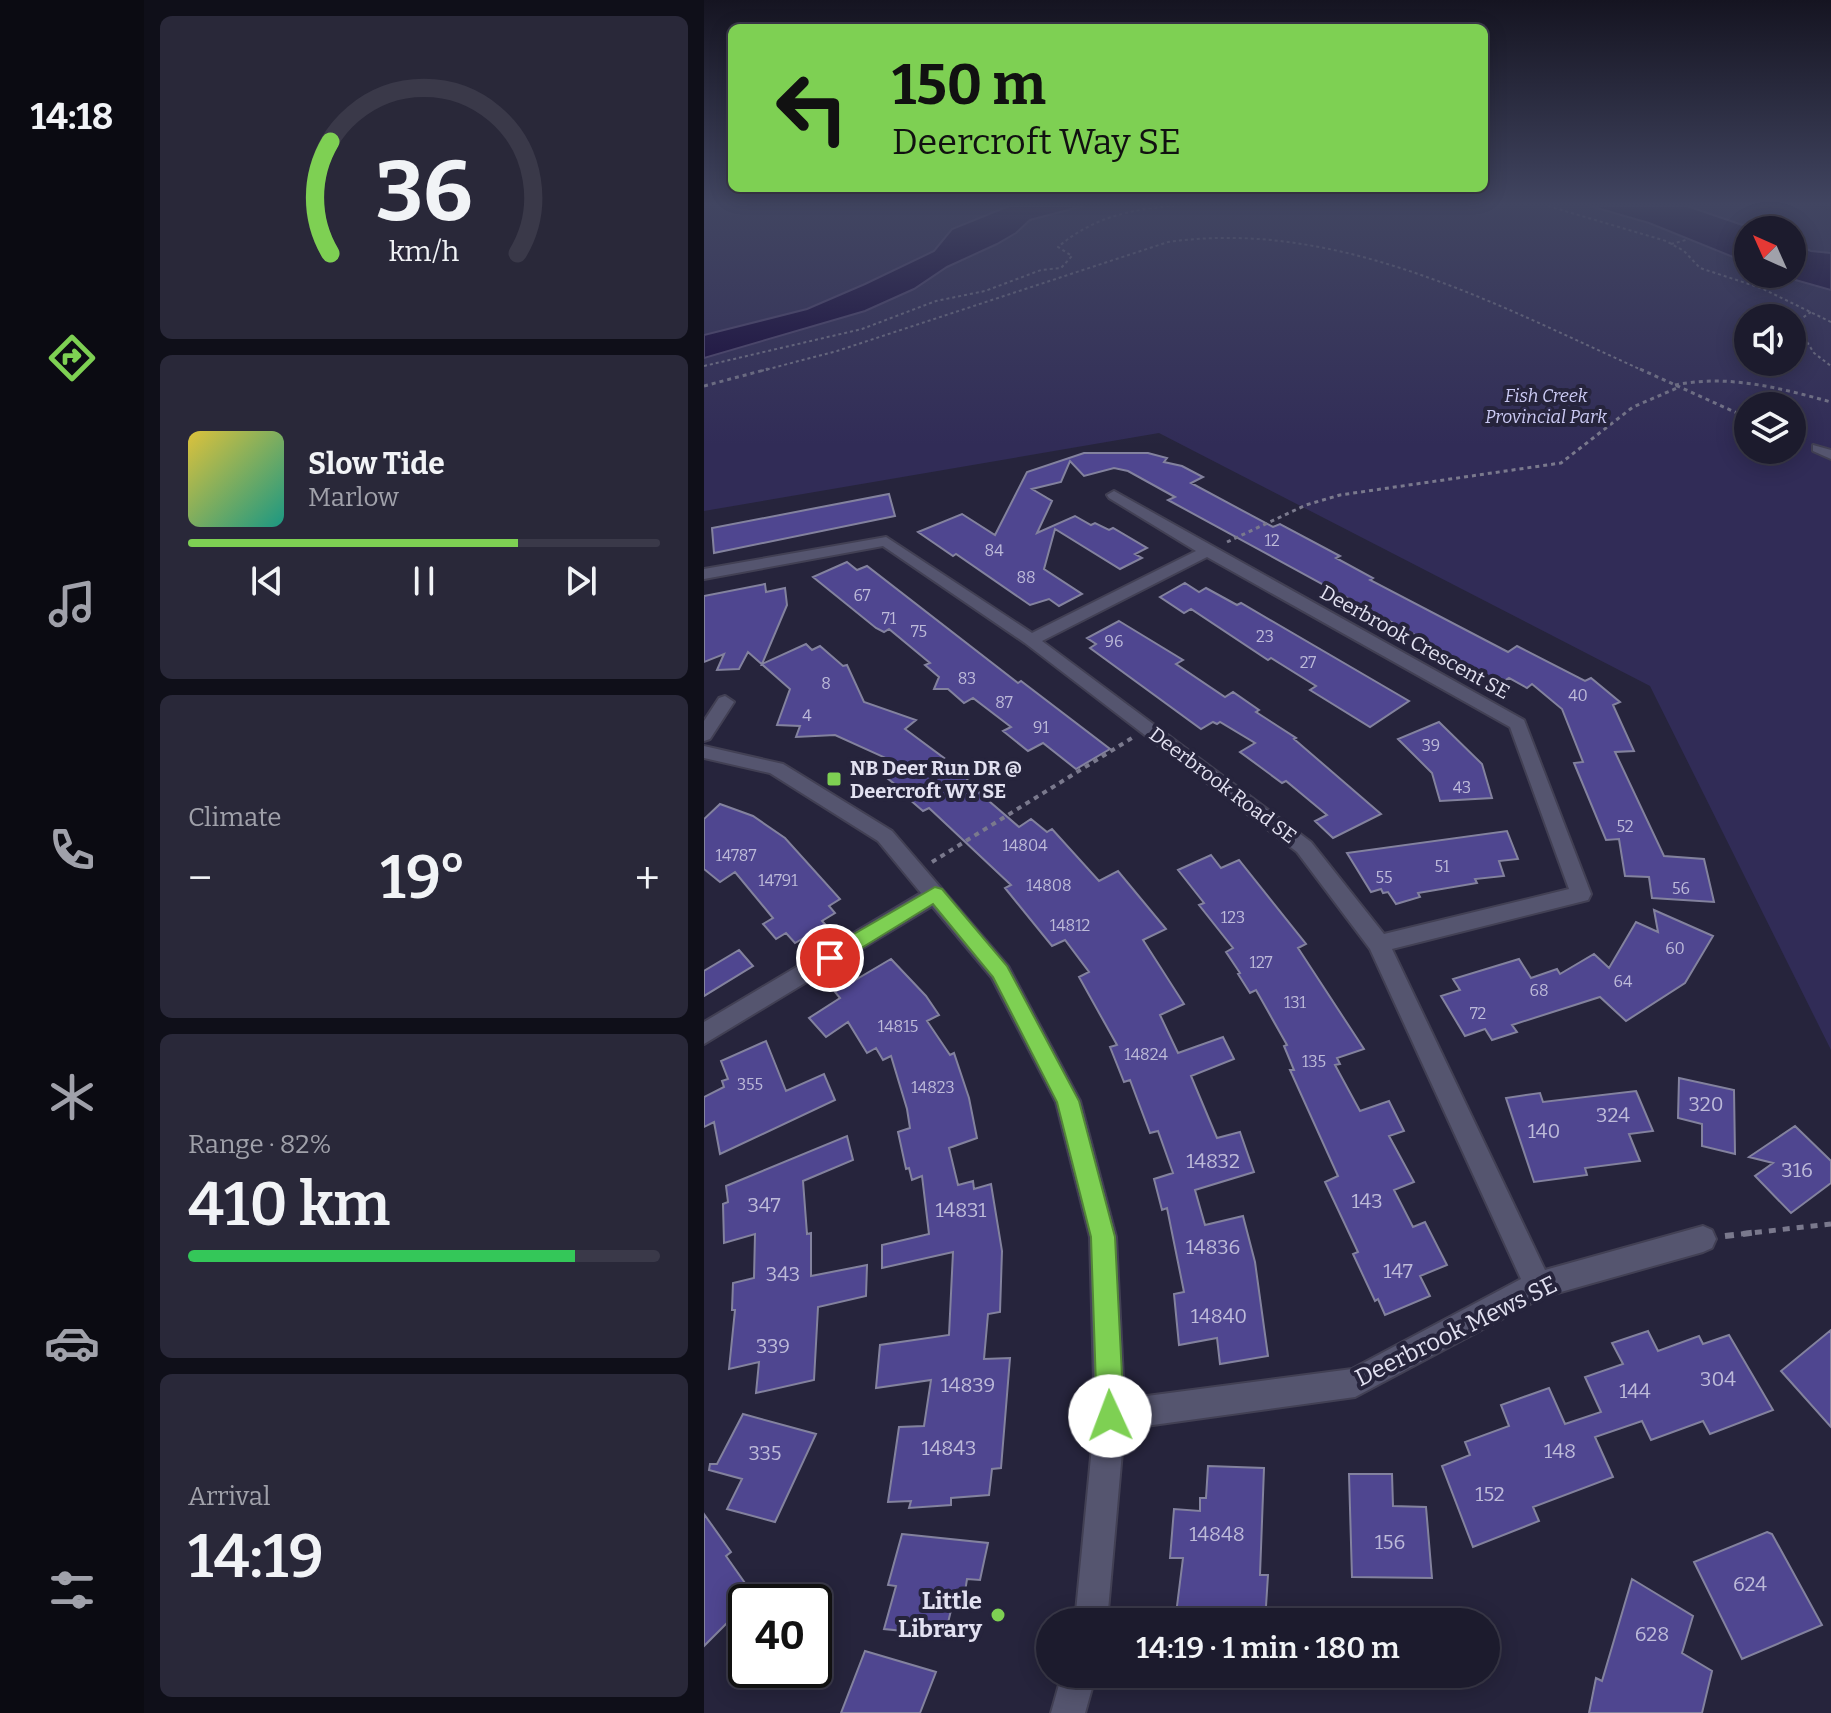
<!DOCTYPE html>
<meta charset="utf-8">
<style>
body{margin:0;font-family:Bitter,serif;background:#292839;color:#f1f3f6;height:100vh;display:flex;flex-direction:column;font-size:30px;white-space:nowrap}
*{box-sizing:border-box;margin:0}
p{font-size:26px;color:#a0a1aa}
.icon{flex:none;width:44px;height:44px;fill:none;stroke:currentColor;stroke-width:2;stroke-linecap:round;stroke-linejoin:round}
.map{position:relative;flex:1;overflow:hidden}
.panel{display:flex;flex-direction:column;gap:16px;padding:16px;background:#0f0f19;width:560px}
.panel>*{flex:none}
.hud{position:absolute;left:24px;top:24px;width:760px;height:168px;border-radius:12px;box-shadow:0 4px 20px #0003,0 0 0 2px #3a3949;background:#7ed053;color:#111;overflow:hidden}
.needle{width:52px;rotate:315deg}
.tools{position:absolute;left:1030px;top:216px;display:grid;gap:16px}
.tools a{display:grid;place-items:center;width:72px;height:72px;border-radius:50%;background:#1c1b2d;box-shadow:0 4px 20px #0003,0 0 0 2px #3a3949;font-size:40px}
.speed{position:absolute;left:24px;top:1584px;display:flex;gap:16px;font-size:40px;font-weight:700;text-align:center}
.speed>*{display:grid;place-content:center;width:104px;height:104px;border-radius:50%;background:#1c1b2d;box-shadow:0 4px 20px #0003,0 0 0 2px #3a3949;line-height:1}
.speed .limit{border:4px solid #111;border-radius:12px;background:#fff;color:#111}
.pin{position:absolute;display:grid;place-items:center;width:68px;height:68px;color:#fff;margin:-34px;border:4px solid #fff;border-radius:50%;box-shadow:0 2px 8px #0007}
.me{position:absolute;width:88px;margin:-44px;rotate:358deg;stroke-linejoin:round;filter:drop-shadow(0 0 6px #0008)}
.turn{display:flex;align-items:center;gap:28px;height:168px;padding:0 32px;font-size:36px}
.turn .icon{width:104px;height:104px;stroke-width:2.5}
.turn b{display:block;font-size:56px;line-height:68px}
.big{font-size:60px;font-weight:600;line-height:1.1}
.panel .tile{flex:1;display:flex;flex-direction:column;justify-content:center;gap:12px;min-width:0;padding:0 28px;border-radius:12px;background:#292839}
.panel .dial{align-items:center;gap:0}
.dial svg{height:208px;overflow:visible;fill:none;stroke:#3a3949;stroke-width:7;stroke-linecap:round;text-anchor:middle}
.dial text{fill:#f1f3f6;stroke:none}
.song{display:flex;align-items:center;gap:24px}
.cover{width:96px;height:96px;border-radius:12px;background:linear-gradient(135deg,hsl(50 70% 55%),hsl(170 70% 35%))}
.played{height:8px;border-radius:4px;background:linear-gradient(90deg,#7ed053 70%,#3a3949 70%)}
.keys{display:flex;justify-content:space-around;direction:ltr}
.heat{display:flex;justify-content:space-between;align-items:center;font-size:44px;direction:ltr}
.charge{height:12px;border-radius:6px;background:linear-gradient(90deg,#34c759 82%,#3a3949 0)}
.trip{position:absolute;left:332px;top:1608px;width:464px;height:80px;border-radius:40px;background:#1c1b2d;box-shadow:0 4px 20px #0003,0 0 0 2px #3a3949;font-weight:600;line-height:80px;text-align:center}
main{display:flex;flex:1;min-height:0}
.tabs{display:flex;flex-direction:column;width:144px;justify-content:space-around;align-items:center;background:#0b0b12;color:#a0a1aa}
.tabs .icon{width:56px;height:56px}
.tabs .on{color:#7ed053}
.tabs b{font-size:36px;color:#f1f3f6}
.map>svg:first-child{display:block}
.green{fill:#312c57;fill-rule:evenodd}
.water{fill:#120337;stroke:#50466f;stroke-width:2}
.building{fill:#4f4690;stroke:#83829e;stroke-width:2}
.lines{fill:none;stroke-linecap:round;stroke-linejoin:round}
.minor-casing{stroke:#424054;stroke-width:4}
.path-far4{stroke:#7a798d;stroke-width:2;stroke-dasharray:3 3;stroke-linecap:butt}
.path-far3{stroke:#7a798d;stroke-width:3;stroke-dasharray:4 4;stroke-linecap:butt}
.path-far2{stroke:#7a798d;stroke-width:4;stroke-dasharray:5 5;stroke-linecap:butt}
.path-far1{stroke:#7a798d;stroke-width:5;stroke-dasharray:7 7;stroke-linecap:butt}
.path{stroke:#7a798d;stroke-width:6;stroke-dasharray:9 9;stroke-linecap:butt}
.minor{fill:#55556f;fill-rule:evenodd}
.route{fill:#7ed053;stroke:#528736;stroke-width:2}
.poi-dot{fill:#7ed053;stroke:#26243c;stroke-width:3}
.labels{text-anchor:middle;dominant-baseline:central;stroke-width:8;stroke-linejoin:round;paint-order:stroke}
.number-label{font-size:16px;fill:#bdbad9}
.far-park-label{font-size:18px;font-style:italic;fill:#cbcaf4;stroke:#26243c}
.street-label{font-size:20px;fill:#e2e1f1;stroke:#26243c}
.poi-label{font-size:20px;font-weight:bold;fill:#e2e1f1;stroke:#26243c;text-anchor:start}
.near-number-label{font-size:20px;fill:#bdbad9}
.near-street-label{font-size:24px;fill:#e2e1f1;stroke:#26243c}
.near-poi-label{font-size:24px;font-weight:bold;fill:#e2e1f1;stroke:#26243c;text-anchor:end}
</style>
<main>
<nav class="tabs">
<b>14:18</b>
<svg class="icon on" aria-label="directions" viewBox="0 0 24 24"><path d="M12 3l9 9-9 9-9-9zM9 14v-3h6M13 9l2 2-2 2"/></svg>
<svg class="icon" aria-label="music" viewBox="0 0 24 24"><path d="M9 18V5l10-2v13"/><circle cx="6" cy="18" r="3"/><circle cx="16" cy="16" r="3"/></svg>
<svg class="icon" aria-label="phone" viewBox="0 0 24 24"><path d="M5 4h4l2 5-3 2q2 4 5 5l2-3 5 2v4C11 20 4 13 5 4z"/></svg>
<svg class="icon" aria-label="climate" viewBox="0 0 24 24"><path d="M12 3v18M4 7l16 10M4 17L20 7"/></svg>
<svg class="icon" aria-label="car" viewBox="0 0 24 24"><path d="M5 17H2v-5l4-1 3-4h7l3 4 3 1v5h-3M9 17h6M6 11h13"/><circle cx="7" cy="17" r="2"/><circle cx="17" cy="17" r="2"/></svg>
<svg class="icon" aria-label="filters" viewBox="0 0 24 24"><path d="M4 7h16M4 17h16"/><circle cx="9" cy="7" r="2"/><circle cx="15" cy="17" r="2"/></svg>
</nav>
<section class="panel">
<div class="tile dial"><svg viewBox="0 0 100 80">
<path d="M14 69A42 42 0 1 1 86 69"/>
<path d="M14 69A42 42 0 0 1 14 26" stroke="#7ed053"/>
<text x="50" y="56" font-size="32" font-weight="700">36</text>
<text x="50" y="72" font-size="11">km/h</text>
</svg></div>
<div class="tile">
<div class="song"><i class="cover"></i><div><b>Slow Tide</b><p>Marlow</p></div></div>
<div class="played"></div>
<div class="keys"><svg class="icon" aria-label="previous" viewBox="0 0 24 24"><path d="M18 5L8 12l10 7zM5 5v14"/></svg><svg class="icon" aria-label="pause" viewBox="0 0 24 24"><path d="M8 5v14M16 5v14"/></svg><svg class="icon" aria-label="next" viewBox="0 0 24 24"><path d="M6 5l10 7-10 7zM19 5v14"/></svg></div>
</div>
<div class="tile"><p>Climate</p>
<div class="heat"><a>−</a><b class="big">19°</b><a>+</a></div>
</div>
<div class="tile"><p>Range · 82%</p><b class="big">410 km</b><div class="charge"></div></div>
<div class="tile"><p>Arrival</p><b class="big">14:19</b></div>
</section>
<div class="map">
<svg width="1127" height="1713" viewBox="0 0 1127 1713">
<rect width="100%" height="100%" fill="#26243c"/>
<path class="green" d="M0,206H1113L1127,212V1050L946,686L455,433L0,511ZM1044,230H1088V274H1044ZM1044,318H1088V362H1044ZM1044,406H1088V450H1044Z"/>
<path class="water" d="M305,206H379L326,220L312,233L293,244L243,267L210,289L161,311L0,358V335L103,309L161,284L230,251L248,229Z
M886,206H983L1053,230H1044V263L945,223Z
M1088,243L1107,251L1127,253V290L1070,274H1088Z"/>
<path class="building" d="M380,453H444L463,458L460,462L478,466L499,477L487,483L569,527L576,524L636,556L632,558L669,578L666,580L804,652L813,646L881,681L887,678L916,702L909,705L930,751L911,752L960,856L1000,859L1010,902L948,898L945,877L921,876L915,839L902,840L870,763L879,762L858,709L828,684L823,688L805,678L792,686L708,633L464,500L471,497L424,471L410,468L380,476L366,461L357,482L328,489L348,501L333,533L371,516L387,525L391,523L405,530L409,528L443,548L431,554L438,558L416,569L351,529L340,569L378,594L355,606L345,599L326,605L252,554L249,556L214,532L258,514L291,535L323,472Z
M185,494L191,516L10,553L8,528Z
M143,562L153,570L163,566L314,683L317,681L406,749L372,769L339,743L324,751L299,731L307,727L269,698L260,703L244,689H230L235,677L221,665L226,663L185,629L180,632L172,628L109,577Z
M481,583L495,592L502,588L533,605L537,603L705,701L666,727L606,690L612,686L567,658L564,660L487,609L480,613L456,597Z
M61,584L62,592L81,588L83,605L58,664L102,644L108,650L116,646L139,666L143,665L160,702L212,720L201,729L240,758L232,763L246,775L257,769L266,784L261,787L266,792L271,789L315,827L327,819L343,832L348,829L395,881L414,871L462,929L439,940L480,1004L456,1015L474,1053L519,1037L530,1059L487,1076L513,1138L536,1132L550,1172L491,1190L501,1225L539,1216L551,1262L564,1356L516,1364L513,1338L475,1345L470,1294L480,1292L463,1208L458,1210L450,1179L469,1173L454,1131L446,1133L426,1080L420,1082L406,1047L413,1045L375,977L385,972L361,940L348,946L301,888L307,885L225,808L219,811L205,799L207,797L178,774L195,764L131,735L92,737L96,726L73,725L86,689L44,652L35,669L13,670L20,654L0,662V596Z
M415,621L479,660L472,664L521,697L529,692L555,710L552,712L592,738L590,739L677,814L629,838L611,821L623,815L582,781L578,783L536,752L551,743L516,722L513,724L509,722L497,729L386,648L392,644L383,638Z
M735,722L778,764L788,798L736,801L728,773L694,739Z
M16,804L49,816L81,838L136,899L125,906L131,913L118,921L122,925L91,943L82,933L72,939L59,924L69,918L31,872L16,882L0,869V819Z
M803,831L814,859L795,861L800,876L771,879L773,883L714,893L716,897L692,904L684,892L679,893L677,889L667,892L643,853Z
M507,855L517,868L535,860L602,944L594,948L660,1049L633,1058L636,1064L631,1065L656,1111L685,1101L700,1131L685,1136L710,1182L690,1190L709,1227L721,1222L743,1265L716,1276L726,1296L681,1315L674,1299L671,1301L649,1254L654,1252L621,1182L634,1176L586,1070H590L580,1046L583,1045L552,990L546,993L534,974L536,973L522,952L529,948L495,905L500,903L474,870Z
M950,910L1009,936L981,983L922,1021L896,997L808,1025L813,1032L788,1040L781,1029L761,1036L737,996L756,990L749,979L815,959L827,978L853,969L856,974L890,954L905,968L932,922L954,932Z
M35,950L49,966L0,996V971Z
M187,959L222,996L235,1015L223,1021L246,1055L250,1053L265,1098L273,1138L245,1148L254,1185L269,1181L270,1189L287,1184L298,1251L296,1312L284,1314L280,1359L306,1358L297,1468L288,1469L285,1495L247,1498V1505L205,1508L207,1501L184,1502L195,1427L220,1426L227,1380L172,1388L176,1345L245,1335L249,1252L178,1268V1245L225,1234L218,1176L208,1180L205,1168L202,1169L194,1132L206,1128L203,1109L187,1056L179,1060L172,1048L163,1053L144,1022L122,1037L105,1018L136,998L131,992Z
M62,1041L82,1091L120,1074L131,1100L16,1154L10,1122L0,1127V1097L20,1087L18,1081L24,1079L17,1061Z
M975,1078L1030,1090L1031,1154L998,1146V1124L974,1118Z
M932,1091L949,1131L925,1134L936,1161L881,1168L883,1175L830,1182L802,1098L836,1093L839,1102Z
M1091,1126L1127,1161V1183L1087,1213L1051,1176L1069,1163L1045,1157Z
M143,1136L149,1160L99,1181L103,1234L107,1233V1276L163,1265L162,1296L114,1307L110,1380L52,1393L55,1362L25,1369L31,1310H28L29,1283L50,1278L51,1234L20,1243L19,1204L24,1202L22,1186Z
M1127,1330V1427L1077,1371Z
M944,1331L954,1351L995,1336L999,1344L1025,1335L1069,1410L1006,1434L999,1421L947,1440L938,1421L891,1437L909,1477L829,1507L835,1521L769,1547L738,1466L766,1455L761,1442L805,1426L797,1405L845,1388L861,1424L897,1412L881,1377L919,1364L908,1343Z
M39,1414L112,1434L71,1522L23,1509L38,1479L5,1470L6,1464H13Z
M504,1466L560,1468L556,1575H564L561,1622H471L479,1558H466L470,1509L496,1511V1498H502Z
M645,1474H688L689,1506L722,1507L728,1578L648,1577Z
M0,1514L27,1552L22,1556L50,1596L0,1646Z
M1063,1532L1068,1534L1118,1625L1038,1659L990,1562Z
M198,1534L284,1543L276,1580L263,1579L261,1592L252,1590L241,1635L180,1629L192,1586L184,1585Z
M928,1579L989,1616L978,1653L1008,1671L998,1713H885L892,1678L898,1681Z
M161,1651L232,1672L216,1713H137Z"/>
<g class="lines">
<g class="minor-casing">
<path id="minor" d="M1109,445L1127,450V459L1109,451Z
M410,491L820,720L887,894L884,900L688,949L841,1270L999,1226L1008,1230L1012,1239L1008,1248L999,1252L839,1297L651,1397L420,1429L403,1622H371L391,1416L386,1237L352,1102L288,978L228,906L0,1044V1022L217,893L174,841L66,773L0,758V746L79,764L188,831L304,966L376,1101L412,1237L420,1399L648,1369L817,1279L666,949L593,852L321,643L179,546L0,579V569L182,537L328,633L492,551L405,498L403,495ZM503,557L806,727L865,889L680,934L607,842L338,641Z
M21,696L30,702L6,739L0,741V721L15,698Z
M358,1674H392L381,1713H347Z"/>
</g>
<path class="path-far4" d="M844,206L962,241L980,251L996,268L1057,288L1127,322
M967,244L982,240
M1107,312L1091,323L1110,353L1127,366
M0,366L158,329L232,301L281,291L337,270L357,268L368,256L354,247C388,218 426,209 470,206
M57,371L133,351L464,242C633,218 791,304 940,371"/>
<path class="path-far3" d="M936,369L1044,418
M971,385C1024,374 1076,388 1127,402
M0,386L64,369
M1088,435L1102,441
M523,542L602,505L636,495L857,463L929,407L973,388"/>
<path class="path-far2" d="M228,862L428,738"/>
<path class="path-far1" d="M1037,1234L1127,1224"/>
<path class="path" d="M1021,1236L1055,1232"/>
<use href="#minor" class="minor"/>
</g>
<linearGradient id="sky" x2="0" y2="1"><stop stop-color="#151421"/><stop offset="0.46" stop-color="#414561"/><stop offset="1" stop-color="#414561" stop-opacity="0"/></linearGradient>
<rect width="1127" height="445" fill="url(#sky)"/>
<path class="route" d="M231,887L238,889L303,966L375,1101L411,1237L420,1416L416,1426L406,1430L397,1426L393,1416L387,1237L353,1102L289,977L229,904L133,963H119L116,958L119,952Z"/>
<g class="poi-dot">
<rect x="122" y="771" width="16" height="16" rx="4"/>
<circle cx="294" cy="1615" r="8"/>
</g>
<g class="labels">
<g class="number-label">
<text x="568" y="540">12</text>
<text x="290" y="550">84</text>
<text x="322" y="577">88</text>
<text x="158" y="595">67</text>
<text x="185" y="618">71</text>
<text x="215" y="631">75</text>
<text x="561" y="636">23</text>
<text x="410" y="641">96</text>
<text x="604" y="662">27</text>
<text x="263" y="678">83</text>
<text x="122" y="683">8</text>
<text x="874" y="695">40</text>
<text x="300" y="702">87</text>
<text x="103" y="715">4</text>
<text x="337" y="727">91</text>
<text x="727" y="745">39</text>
<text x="758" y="787">43</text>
<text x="921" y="826">52</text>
<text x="321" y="845">14804</text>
<text x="32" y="855">14787</text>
<text x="738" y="866">51</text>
<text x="680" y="877">55</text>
<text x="74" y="880">14791</text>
<text x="345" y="885">14808</text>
<text x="977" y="888">56</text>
<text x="529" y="917">123</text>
<text x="366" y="925">14812</text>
<text x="971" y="948">60</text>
<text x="557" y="962">127</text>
<text x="919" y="981">64</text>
<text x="835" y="990">68</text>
<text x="591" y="1002">131</text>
<text x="774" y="1013">72</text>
<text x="194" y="1026">14815</text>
<text x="442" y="1054">14824</text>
<text x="610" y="1061">135</text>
<text x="46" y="1084">355</text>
<text x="229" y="1087">14823</text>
</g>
<g class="far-park-label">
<text x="842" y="396">Fish Creek<tspan x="842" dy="21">Provincial Park</tspan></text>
</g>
<g class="street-label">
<text transform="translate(711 642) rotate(29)">Deerbrook Crescent SE</text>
<text transform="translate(519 785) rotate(37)">Deerbrook Road SE</text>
</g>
<g class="poi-label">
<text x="146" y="768">NB Deer Run DR @<tspan x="146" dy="23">Deercroft WY SE</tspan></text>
</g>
<g class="near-number-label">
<text x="1002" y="1104">320</text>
<text x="909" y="1115">324</text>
<text x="840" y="1131">140</text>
<text x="509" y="1161">14832</text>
<text x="1093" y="1170">316</text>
<text x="663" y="1201">143</text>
<text x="60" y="1205">347</text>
<text x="257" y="1210">14831</text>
<text x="509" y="1247">14836</text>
<text x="694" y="1271">147</text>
<text x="79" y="1274">343</text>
<text x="515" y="1316">14840</text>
<text x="69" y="1346">339</text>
<text x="1014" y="1379">304</text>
<text x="264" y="1385">14839</text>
<text x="931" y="1391">144</text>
<text x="245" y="1448">14843</text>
<text x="856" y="1451">148</text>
<text x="61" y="1453">335</text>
<text x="786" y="1494">152</text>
<text x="513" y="1534">14848</text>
<text x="686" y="1542">156</text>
<text x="1046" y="1584">624</text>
<text x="948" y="1634">628</text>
</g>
<g class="near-street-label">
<text transform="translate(752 1331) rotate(-26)">Deerbrook Mews SE</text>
</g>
<g class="near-poi-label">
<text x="278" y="1601">Little<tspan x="278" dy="28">Library</tspan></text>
</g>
</g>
</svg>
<div class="tools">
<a><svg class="needle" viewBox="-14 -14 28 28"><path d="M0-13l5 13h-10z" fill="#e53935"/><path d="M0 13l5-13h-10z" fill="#a0a1aa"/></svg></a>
<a><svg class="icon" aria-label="sound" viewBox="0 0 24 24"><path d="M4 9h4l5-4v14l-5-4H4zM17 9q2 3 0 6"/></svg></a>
<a><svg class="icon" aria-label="layers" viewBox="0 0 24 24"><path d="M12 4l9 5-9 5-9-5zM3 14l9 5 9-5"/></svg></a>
</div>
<div class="speed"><div class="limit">40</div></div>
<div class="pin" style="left:126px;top:958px;background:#d93025"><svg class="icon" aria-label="arrive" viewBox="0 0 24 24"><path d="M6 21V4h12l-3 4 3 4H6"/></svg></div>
<svg class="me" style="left:406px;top:1416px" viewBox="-20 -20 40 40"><circle r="19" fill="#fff"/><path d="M0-13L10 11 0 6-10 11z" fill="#7ed053"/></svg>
<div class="trip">14:19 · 1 min · 180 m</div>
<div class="hud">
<div class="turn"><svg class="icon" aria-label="left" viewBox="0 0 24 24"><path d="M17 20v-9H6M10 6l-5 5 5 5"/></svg><div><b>150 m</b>Deercroft Way SE</div></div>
</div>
</div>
</main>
